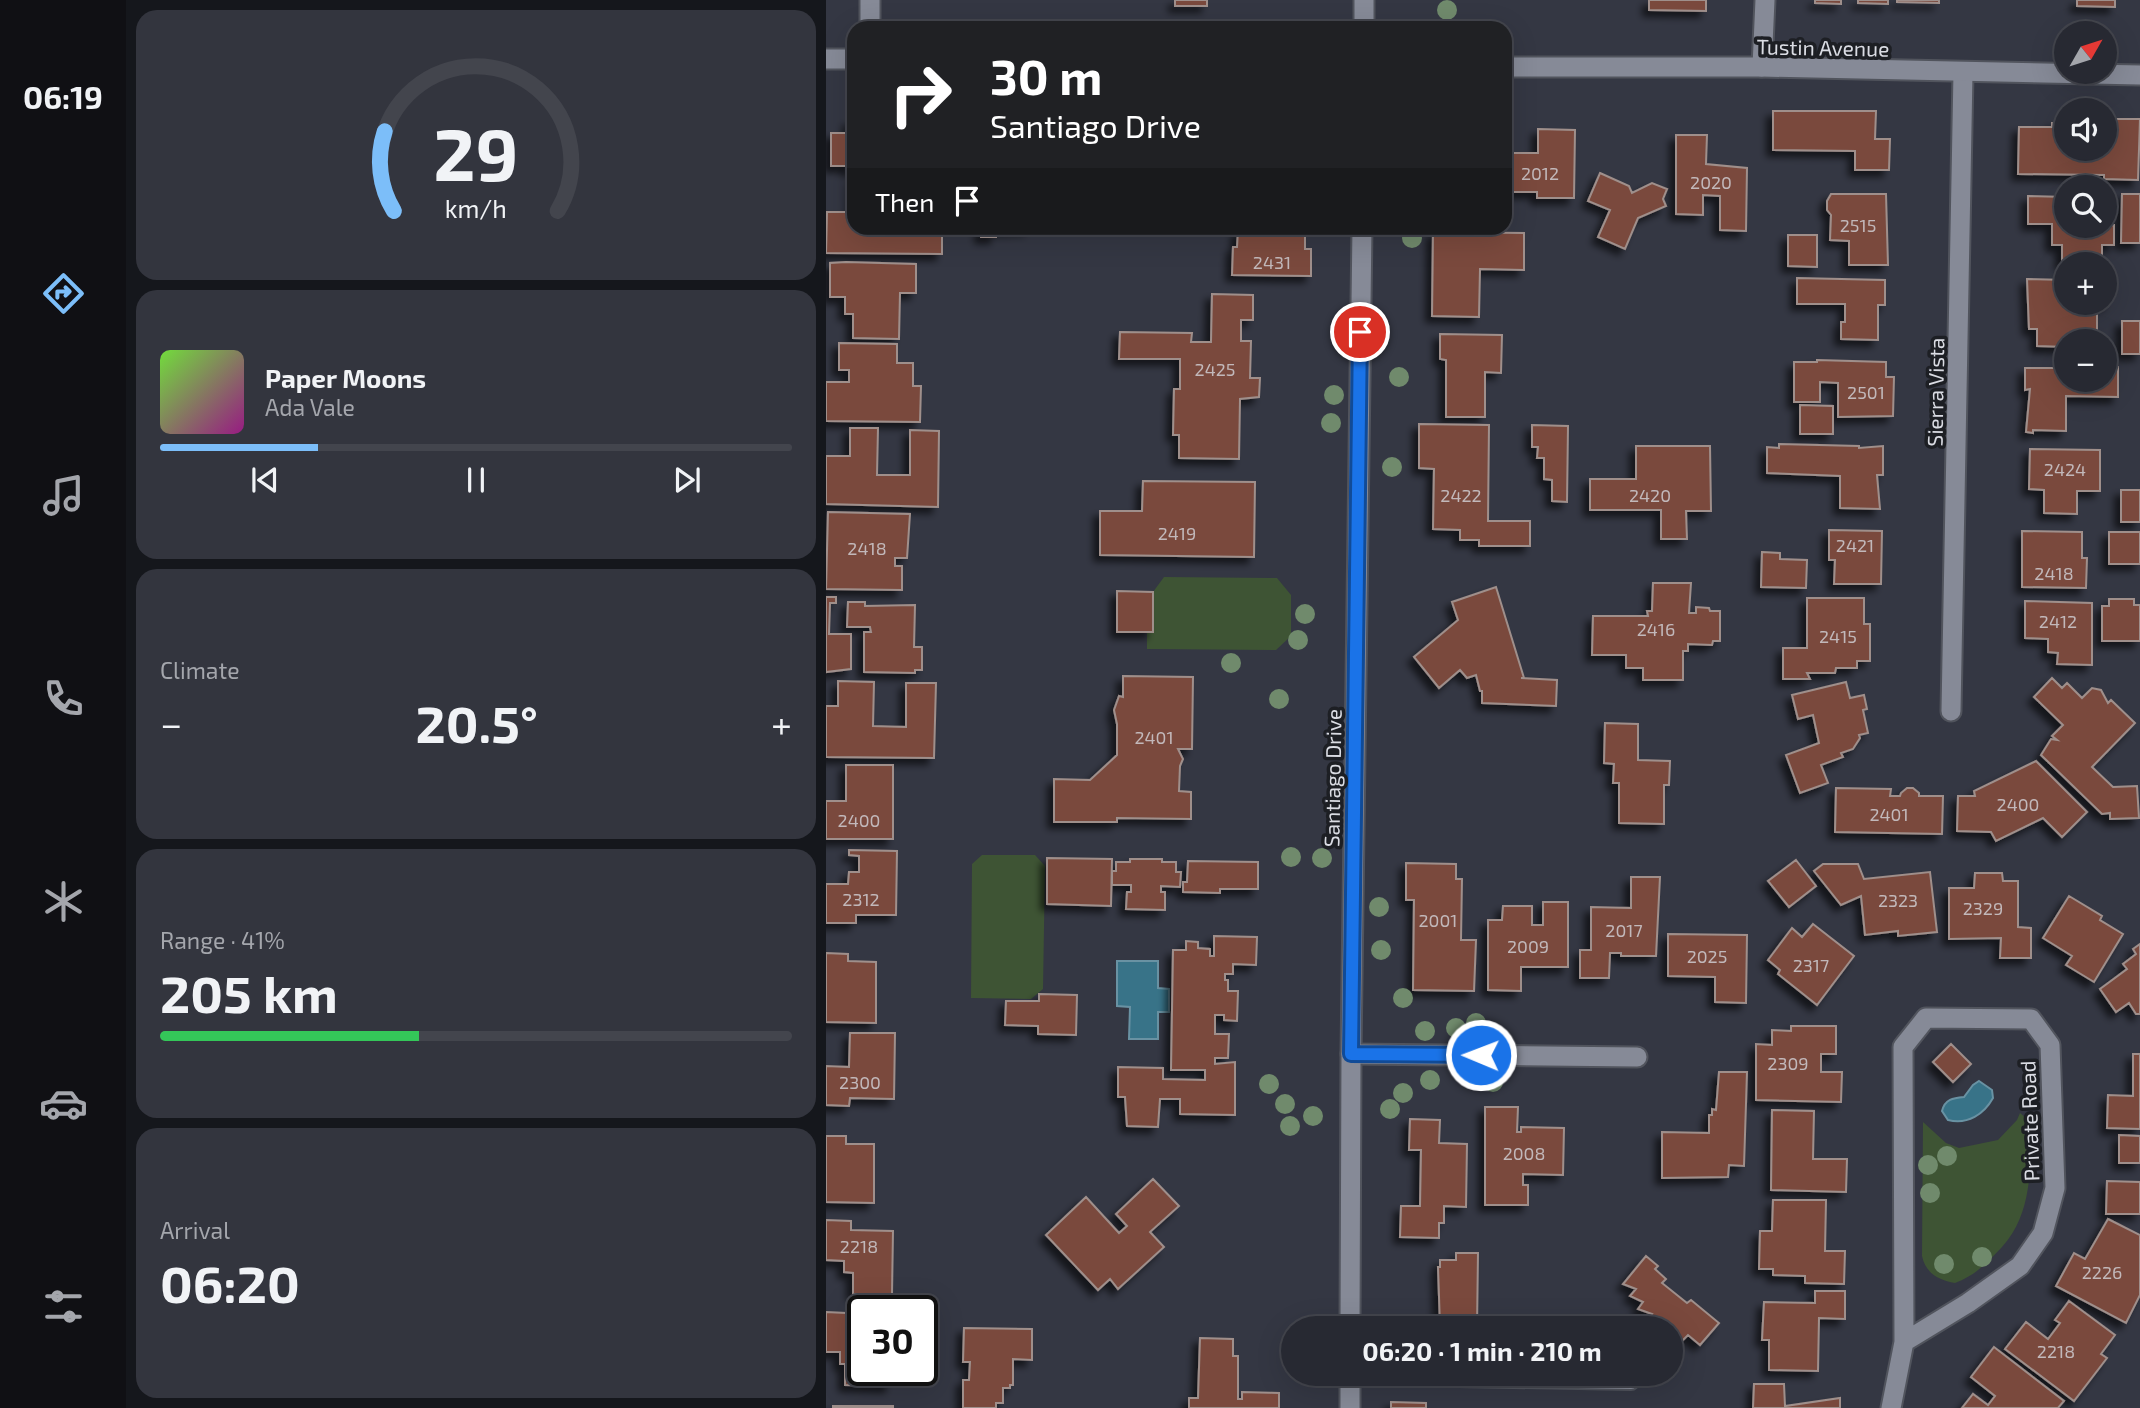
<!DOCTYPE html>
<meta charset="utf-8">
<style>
body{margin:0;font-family:"Exo 2",sans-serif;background:#33353e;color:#f1f3f6;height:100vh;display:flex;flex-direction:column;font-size:26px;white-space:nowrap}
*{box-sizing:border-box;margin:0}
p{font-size:23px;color:#a4a6ac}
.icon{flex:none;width:38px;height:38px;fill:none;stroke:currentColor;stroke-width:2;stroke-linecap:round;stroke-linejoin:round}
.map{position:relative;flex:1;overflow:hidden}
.panel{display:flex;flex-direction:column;gap:10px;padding:10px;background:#15171c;width:700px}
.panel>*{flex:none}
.guide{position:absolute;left:21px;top:21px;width:665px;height:214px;border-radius:21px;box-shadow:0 7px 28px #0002,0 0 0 2px #43454d;background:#202124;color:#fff;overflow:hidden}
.needle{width:46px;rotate:51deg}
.fabs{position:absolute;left:1228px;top:21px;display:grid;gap:14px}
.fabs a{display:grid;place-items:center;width:63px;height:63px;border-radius:50%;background:#272932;box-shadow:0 7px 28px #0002,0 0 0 2px #43454d;font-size:35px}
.speed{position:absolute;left:21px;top:1295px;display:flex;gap:14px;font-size:35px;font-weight:700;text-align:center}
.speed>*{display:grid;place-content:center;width:91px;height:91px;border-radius:50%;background:#272932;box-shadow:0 7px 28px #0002,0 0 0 2px #43454d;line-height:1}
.speed .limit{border:4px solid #111;border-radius:10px;background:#fff;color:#111}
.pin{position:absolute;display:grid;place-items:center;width:60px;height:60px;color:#fff;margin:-30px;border:4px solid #fff;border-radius:50%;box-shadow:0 2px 7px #0007}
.me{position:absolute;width:77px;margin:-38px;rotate:271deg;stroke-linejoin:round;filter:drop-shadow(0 0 5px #0008)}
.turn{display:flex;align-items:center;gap:24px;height:147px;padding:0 28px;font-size:32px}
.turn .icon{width:91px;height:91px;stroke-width:2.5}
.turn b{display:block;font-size:49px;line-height:60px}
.then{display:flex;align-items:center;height:66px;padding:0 28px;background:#0003;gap:14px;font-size:26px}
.big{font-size:52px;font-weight:700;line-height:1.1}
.panel .card{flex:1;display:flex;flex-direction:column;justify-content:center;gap:10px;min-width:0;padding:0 24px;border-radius:21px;background:#33353e}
.panel .dial{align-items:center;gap:0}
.dial svg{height:182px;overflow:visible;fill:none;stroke:#43454d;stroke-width:7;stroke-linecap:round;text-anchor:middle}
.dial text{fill:#f1f3f6;stroke:none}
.song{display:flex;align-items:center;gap:21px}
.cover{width:84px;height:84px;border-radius:10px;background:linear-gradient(135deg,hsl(100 70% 55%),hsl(310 70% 35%))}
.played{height:7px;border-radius:4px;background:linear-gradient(90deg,#7cbef9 25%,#43454d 25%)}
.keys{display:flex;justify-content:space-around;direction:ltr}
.heat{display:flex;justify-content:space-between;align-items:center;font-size:38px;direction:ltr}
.charge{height:10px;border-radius:5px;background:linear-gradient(90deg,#34c759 41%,#43454d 0)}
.trip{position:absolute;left:455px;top:1316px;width:402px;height:70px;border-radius:35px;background:#272932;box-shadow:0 7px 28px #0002,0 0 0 2px #43454d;font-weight:700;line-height:70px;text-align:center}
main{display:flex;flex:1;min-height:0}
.tabs{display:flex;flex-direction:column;width:126px;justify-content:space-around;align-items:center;background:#101014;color:#a4a6ac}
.tabs .icon{width:49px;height:49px}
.tabs .active{color:#7cbef9}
.tabs b{font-size:32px;color:#f1f3f6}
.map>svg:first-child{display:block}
.green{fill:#3e5434}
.water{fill:#387388;stroke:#6992a3;stroke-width:2}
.building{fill:#7a4a3e;stroke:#9f8f8b;stroke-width:2;filter:url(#shadow)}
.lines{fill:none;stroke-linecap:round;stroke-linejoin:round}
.service-casing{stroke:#51545d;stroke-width:18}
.minor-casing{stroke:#51545d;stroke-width:23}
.tertiary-casing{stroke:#51545d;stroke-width:23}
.service{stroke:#868a97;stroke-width:14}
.minor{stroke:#868a97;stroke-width:19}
.tertiary{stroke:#868a97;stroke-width:19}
.tree{fill:#708a6c}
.route-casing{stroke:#114b97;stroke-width:18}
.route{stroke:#1a73e8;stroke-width:12}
.labels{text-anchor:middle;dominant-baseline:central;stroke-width:7;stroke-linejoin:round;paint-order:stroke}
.number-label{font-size:18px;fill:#c2b8ba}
.street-label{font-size:21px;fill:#dadce3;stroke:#1d1f24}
</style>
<main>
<nav class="tabs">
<b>06:19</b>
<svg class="icon active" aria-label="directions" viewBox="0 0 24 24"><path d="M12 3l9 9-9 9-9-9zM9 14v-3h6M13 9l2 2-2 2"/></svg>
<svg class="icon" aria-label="music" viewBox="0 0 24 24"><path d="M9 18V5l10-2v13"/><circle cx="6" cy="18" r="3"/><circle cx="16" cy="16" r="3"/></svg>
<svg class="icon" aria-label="phone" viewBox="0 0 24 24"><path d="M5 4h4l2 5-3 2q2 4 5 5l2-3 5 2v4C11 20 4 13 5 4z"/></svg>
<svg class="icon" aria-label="climate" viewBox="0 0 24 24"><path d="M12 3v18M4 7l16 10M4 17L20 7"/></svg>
<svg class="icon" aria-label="car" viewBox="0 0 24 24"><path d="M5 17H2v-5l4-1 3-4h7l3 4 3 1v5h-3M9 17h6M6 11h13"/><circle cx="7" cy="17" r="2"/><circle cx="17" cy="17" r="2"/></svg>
<svg class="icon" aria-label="filters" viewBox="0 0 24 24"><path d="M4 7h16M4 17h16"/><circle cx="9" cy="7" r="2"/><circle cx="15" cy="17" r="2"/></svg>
</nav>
<section class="panel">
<div class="card dial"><svg viewBox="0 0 100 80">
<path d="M14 69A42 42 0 1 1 86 69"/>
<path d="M14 69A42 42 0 0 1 10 34" stroke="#7cbef9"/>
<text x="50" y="56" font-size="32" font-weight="700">29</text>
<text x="50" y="72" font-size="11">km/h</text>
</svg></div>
<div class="card">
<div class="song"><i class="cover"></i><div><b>Paper Moons</b><p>Ada Vale</p></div></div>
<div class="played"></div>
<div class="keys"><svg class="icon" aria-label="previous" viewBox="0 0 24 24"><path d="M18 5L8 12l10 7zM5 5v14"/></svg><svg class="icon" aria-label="pause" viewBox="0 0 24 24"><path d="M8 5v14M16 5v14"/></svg><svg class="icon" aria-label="next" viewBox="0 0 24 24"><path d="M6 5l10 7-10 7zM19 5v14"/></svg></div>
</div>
<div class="card"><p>Climate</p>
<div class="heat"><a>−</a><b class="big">20.5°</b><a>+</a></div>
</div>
<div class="card"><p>Range · 41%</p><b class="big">205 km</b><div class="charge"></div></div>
<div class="card"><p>Arrival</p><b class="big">06:20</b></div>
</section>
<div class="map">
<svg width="1314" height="1408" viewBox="0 0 1314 1408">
<defs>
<filter id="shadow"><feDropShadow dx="-6" dy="6" stdDeviation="3.5" flood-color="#0009"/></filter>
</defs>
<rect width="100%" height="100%" fill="#343743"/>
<path class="green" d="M338,577L451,578L465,595V636L450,650L321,649V632H327V592Z
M156,855H209L219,866L217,989L205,999L145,998L146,864Z
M1194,1113L1206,1123C1204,1167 1207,1213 1176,1247C1161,1263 1150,1275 1129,1283C1113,1280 1100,1274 1096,1256L1097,1122L1120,1143L1133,1148L1172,1140L1191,1120Z"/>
<path class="water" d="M291,961H332V988L343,989V1012H332V1039H303L304,1007L291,1006Z
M1153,1081L1166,1090L1167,1098C1158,1114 1142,1125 1122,1120L1116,1111C1119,1099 1127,1098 1138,1097L1147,1085Z"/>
<path class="building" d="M349,0H381V6H349Z
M823,0H880V11L823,10Z
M989,0H1015V4L989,3Z
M1032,0H1062V4L1032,3Z
M1071,0H1113V3L1071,2Z
M1251,0H1289V7L1251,6Z
M947,111H1050L1049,139H1064L1063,170H1029V151L947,150Z
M1281,119H1314L1312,180L1278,179V175L1192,174L1193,127H1226V123H1241V149H1279Z
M23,120H28V170H22V166H5V133H23Z
M712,129L749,130L748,198H711V192H679V153H712Z
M850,135H881L880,164L921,168L920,231L894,230V196L877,195V215L850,214Z
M774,173L803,186L806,193L826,183L841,189L837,199L840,206L812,218L799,249L772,237L784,210L762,201Z
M26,177L28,228H116V254L0,253L1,212H26Z
M1005,194H1060L1062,265H1023V241L1004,240L1005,215L1001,210V201Z
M1296,194H1314V243H1295Z
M1202,196L1241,197V226L1288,225V245H1276V264H1236V245H1226V224H1202Z
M155,228H204V229L170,230V237H155Z
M426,228H479V249H485V276L406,275L407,247H411L412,230L426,231Z
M607,232L698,233V270L654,269L653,317L606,316Z
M962,235H991V267L962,266Z
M20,262L90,264V293H74L73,339L27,338V314H19V297H4V263Z
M971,278L1059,280V305H1052V340L1015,339V322H1019V304H971Z
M1201,279L1241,280V303H1279V280H1283V304H1271V333H1249V341H1241V347L1211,346V329H1203Z
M386,294L427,295V320H415V341H425L424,378H434L433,397L414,399L413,459L353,458V435H347L348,389H354V359H293L294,332L366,333L365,342H385Z
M1296,321H1314V354H1296Z
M614,334L676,335L675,373L659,372V417H620V360L614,359Z
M13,343L71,344V363H87V386H95L94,422L0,421V382H23V370H13Z
M991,360L1060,362V377H1068L1067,416L1012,417V383L994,382V402H968V362H991Z
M1234,366H1241V380H1279V367H1292V397L1240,396V431L1207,430V433L1200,432L1204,389L1199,390V368H1234Z
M974,405L1007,406V434H974Z
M593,424L663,425L662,521H704V546H653V540H634V530L607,529L608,469L593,468Z
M706,425L742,426L741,502L726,501V480L718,479V458H711L712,447H706Z
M24,428H52L51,475H84V430L113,431L112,507L0,504V456H24Z
M953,444L1033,446V448L1057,446V475H1051L1054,509L1014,508V476L941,473V447L953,448Z
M810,446H884L885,511H860L861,539H835V510H764V479H810Z
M1204,449L1274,450V491H1251V514L1218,513V490L1203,489Z
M317,481L429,482L428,557L274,555V511H316Z
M1295,490H1314V522H1295Z
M2,512L84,514L81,558H69V566H76V590L0,589Z
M1003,530L1056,531L1055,584H1008L1009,560H1003Z
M1196,531L1256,532V558H1261L1260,588L1196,587Z
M1283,532H1314V564H1283Z
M936,552L954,553V559L981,560L980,588L935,587Z
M827,583H865L863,613H870V607L883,608L884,611H894V641H887L886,645L862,644V651H857V680H817V668H800V655H766L767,616H822L821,611H826Z
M670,587L698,678H695L731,680L730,706L656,703V691H654L650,675L641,678L634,670L613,688L588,657L632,620L626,602Z
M291,591L327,592V632H291Z
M0,597H10V603H4L3,634H25V669L0,672Z
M981,598H1038V624H1044V661H1031V668H1010L1009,673H981L984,679H957V648H981Z
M1283,599H1308V605H1314V641H1276V606H1283Z
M1199,601L1266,603V665L1231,664L1232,653L1222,652V639L1199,638Z
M22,602H39V606L89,605L88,647H96V670H89V673L38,672V632H45L44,627H21Z
M297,676L367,677L366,749H352L357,759L354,766L353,791L365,792V819L291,818V822H228V779L264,780L291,755V724L288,710L293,696L297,697Z
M1226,678L1236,688L1241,683L1256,698L1266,688L1275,690L1282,703L1285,700L1309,723L1266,767L1287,787L1311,786L1313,818L1284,819V813L1276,814L1215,755L1225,739L1231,740L1226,736L1237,725L1208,697Z
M12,681L48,682L47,726L80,727V683H110L108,758L0,757V706H12Z
M1020,682L1024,698L1038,695L1041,709L1037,710L1042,733L1033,735L1034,738L1027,749L1015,753L1017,757L995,765L1002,783L974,793L960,755L993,743L987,715L972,719L966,695Z
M779,723L812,724V760L844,761L843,785H838V824L793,823V783H787L788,764L778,763Z
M1210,761L1261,812L1236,837L1217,818L1170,841L1165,832L1131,831L1132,796H1149L1148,791Z
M20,765H67V839H0V801H20Z
M1010,788L1065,789L1064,796H1074L1075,793L1081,788H1087L1093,793V796H1117L1116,834L1009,832Z
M23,850L71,851L70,915H30V923H0V884H22L23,872H33V856L23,855Z
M221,858L286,859L285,906L221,904Z
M304,859H336V862H350V872H355L354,887L335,886V892H339V910L300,909L301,892H305V885H286V871H290V862H304Z
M970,860L990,886L963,907L942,881Z
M362,861L432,862V889H394V893L357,892V882H361Z
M580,863L630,864V879H636L635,940H650L648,991L587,990L588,900H580Z
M997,864H1032L1038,879L1104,872L1111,932L1072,936V931L1039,935L1035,896L1015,905L988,871Z
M1149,873H1176L1177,881H1192V927L1205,928V958H1174L1175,938L1123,939V888H1148Z
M805,877H834L830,956H795V953H784L783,978H754V950H765V907L805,908Z
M1243,896L1276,916L1274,920L1297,934L1268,982L1240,965L1246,956L1217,938Z
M717,902H742V967H695V991L662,990V920H676L677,906H706V925H717Z
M987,924L1028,956L991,1005L952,974L954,970L942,960L966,928L976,937Z
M842,934L921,935L920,1003L889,1002V977L842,976Z
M388,936L431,937L430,965L407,964V974H399V980H402V991H412L411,1021L398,1020V1015H389V1034H403L402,1058H389V1064L409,1062V1115L354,1114V1099H334L332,1127L301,1126L299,1097H292V1067L337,1068V1079L379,1080V1070H345L347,950H360V941L372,942V948L384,949V956H388Z
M1314,944V1014H1310L1303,1003L1290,1012L1274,989L1301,969L1297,964L1310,954L1307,949Z
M0,953L22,954V961L50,962V1023L0,1022Z
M213,994L251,995L250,1035L212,1034V1026L179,1025L180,1001H213Z
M965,1026H1010V1054H995V1072H1016L1015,1102L930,1100V1044L946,1045V1030L965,1031Z
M24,1033H69L68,1099L24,1098L23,1106L0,1105V1066L23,1067Z
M1125,1044L1145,1064L1127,1082L1107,1062Z
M1307,1054H1314V1129L1281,1128L1282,1095L1307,1096Z
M893,1072H921L918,1166L903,1165L902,1177L836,1178V1132L883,1133V1115H886V1109L890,1110Z
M659,1107H692L691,1132H695V1127L738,1128L737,1175L697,1174V1185H702V1205H659Z
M946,1110L988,1111L987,1159H1021L1020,1192L945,1190Z
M584,1119L614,1120L613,1143L641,1144L640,1207L618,1206V1223H613V1238L574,1237L575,1206H594L595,1150H583Z
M1293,1135L1314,1136V1163H1293Z
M0,1136H20V1144H48V1203L0,1202Z
M327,1179L353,1206L324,1232L338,1247L292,1289L284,1279L272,1290L220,1235L260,1197L293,1233L301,1226L290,1214Z
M1281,1181L1314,1182V1214H1280Z
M947,1200H1000L999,1251H1019L1018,1284L979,1283V1276L947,1275V1269H933L934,1231H946Z
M1282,1219L1314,1235V1295L1300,1323L1230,1286L1248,1253L1259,1259Z
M0,1220L25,1221V1230L67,1231L66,1294H27V1273L18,1272V1261L0,1260Z
M630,1253H652L651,1328H610V1326H614L612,1267H614V1260H630Z
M820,1256L832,1266L829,1269L840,1279L836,1283L861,1303L865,1300L893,1323L874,1345L862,1335L845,1352V1328H822L824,1325L820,1321L826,1314L812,1309L817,1302L804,1296L810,1289L797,1284Z
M989,1291H1019V1319L993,1318L992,1371L943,1370V1340H936L938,1302L989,1303Z
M1243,1301L1289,1335L1275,1354L1281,1358L1248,1401L1179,1349L1200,1322L1222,1339L1234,1323L1229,1320Z
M0,1312L20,1313V1321H37V1370H65V1386L19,1385V1364H14V1352H0Z
M138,1328L206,1329V1360L187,1359V1385H184V1388H177V1403H170V1408H137V1380H143L144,1362H137Z
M374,1338L407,1339V1356H412V1399H416V1392L453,1393V1408H363V1398H372Z
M1168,1347L1238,1401L1232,1408H1136L1147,1394L1162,1405L1169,1396L1145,1377Z
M928,1384H958L959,1406L1014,1398V1408H927Z
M565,1402L600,1403V1408H565Z
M7,1406H67V1408H7Z"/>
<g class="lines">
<g class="service-casing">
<path id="service" d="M524,1377L805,1382"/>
</g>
<g class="minor-casing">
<path id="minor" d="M44,28V0
M936,67L939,0
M1125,711L1137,73
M1100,1018L1205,1019L1224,1045L1229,1188L1217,1233L1194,1266L1142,1303L1078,1342L1077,1047Z
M525,1054L811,1057
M1065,1408L1078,1342"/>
</g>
<g class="tertiary-casing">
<path id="tertiary" d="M538,28V0
M0,59H28
M679,67H936L1314,75
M524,1328L525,1054L536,228
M524,1408V1374"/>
</g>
<use href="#service" class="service"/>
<use href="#minor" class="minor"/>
<use href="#tertiary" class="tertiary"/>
</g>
<g class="tree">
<circle cx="621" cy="10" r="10"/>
<circle cx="586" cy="238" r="10"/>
<circle cx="573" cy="377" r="10"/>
<circle cx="508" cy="395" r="10"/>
<circle cx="505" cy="423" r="10"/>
<circle cx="566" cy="467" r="10"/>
<circle cx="479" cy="614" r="10"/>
<circle cx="472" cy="640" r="10"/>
<circle cx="405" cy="663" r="10"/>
<circle cx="453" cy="699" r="10"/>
<circle cx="465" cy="857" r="10"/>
<circle cx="496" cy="858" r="10"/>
<circle cx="553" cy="907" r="10"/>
<circle cx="555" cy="950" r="10"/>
<circle cx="577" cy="998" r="10"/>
<circle cx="650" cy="1023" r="10"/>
<circle cx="630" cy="1028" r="10"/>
<circle cx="599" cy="1031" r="10"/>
<circle cx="604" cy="1080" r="10"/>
<circle cx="667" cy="1082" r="10"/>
<circle cx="443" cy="1084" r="10"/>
<circle cx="577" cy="1093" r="10"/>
<circle cx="459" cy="1104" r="10"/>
<circle cx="564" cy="1109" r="10"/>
<circle cx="487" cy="1116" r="10"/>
<circle cx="464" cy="1126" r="10"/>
<circle cx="1121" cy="1156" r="10"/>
<circle cx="1102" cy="1165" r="10"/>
<circle cx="1104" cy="1193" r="10"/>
<circle cx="1156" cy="1257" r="10"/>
<circle cx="1118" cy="1264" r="10"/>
</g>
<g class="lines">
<g class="route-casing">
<path id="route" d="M534,332L525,1054L655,1055"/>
</g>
<use href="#route" class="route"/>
</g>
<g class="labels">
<g class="number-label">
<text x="714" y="173">2012</text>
<text x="885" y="182">2020</text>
<text x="1032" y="225">2515</text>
<text x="446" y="262">2431</text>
<text x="389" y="369">2425</text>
<text x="1040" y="392">2501</text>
<text x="1239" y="469">2424</text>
<text x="635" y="495">2422</text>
<text x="824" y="495">2420</text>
<text x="351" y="533">2419</text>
<text x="1029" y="545">2421</text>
<text x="41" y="548">2418</text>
<text x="1228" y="573">2418</text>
<text x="1232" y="621">2412</text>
<text x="830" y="629">2416</text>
<text x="1012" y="636">2415</text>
<text x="328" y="737">2401</text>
<text x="1192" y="804">2400</text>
<text x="1063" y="814">2401</text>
<text x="33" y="820">2400</text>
<text x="35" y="899">2312</text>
<text x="1072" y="900">2323</text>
<text x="1157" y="908">2329</text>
<text x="612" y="920">2001</text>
<text x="798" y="930">2017</text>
<text x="702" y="946">2009</text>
<text x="881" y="956">2025</text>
<text x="985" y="965">2317</text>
<text x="962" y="1063">2309</text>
<text x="34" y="1082">2300</text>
<text x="698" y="1153">2008</text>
<text x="33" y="1246">2218</text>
<text x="1276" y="1272">2226</text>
<text x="1230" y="1351">2218</text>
</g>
<g class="street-label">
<text transform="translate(997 47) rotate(1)">Tustin Avenue</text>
<text transform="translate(1109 392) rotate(-89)">Sierra Vista</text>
<text transform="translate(506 778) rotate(-89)">Santiago Drive</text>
<text transform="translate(1203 1121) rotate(-92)">Private Road</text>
</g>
</g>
</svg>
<div class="fabs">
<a><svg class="needle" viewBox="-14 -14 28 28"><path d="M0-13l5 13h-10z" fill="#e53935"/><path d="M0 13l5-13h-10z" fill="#a4a6ac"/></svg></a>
<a><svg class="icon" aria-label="sound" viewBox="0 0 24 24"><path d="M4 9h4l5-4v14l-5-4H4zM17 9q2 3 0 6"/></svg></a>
<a><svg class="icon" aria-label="search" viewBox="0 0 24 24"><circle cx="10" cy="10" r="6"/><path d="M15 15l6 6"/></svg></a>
<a>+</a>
<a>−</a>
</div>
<div class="speed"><div class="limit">30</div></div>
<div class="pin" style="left:534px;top:332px;background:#d93025"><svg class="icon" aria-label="arrive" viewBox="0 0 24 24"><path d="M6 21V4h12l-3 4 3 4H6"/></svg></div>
<svg class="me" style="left:655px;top:1055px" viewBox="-20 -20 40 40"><circle r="17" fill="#1a73e8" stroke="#fff" stroke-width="3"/><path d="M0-11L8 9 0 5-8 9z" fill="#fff"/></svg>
<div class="trip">06:20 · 1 min · 210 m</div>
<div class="guide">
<div class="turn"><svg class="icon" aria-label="right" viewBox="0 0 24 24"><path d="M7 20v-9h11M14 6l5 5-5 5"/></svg><div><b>30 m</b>Santiago Drive</div></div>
<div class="then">Then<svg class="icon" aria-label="arrive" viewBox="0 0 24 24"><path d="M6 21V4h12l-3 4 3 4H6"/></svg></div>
</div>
</div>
</main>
